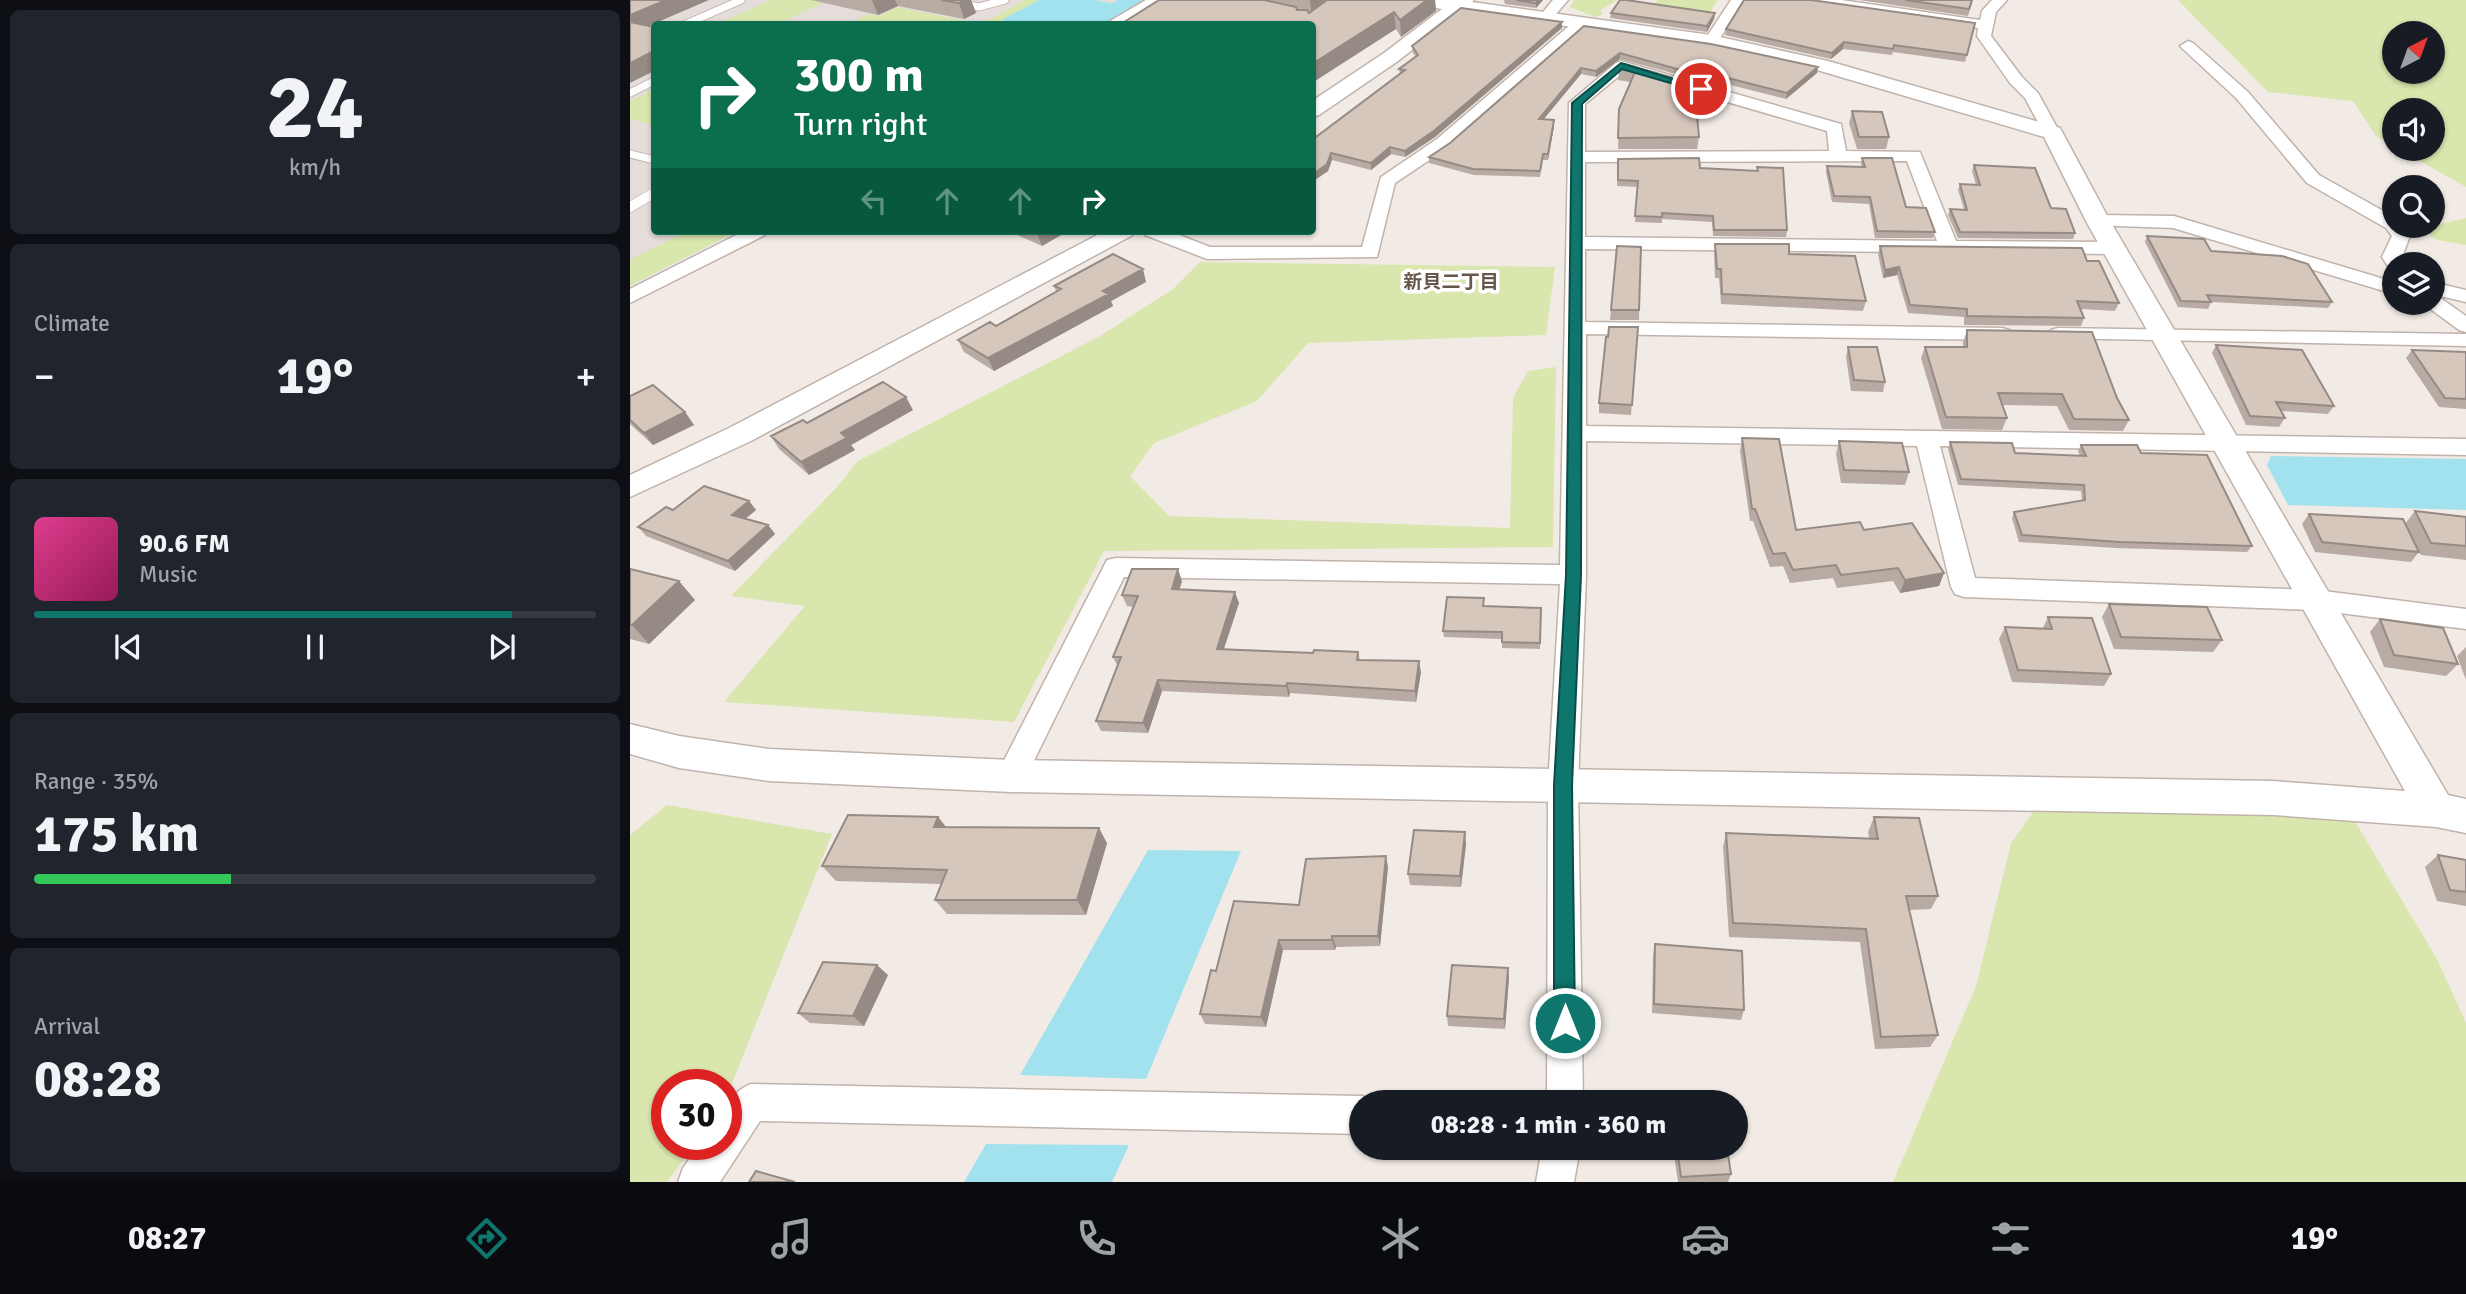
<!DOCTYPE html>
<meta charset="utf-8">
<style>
body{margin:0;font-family:Signika,"Noto Sans JP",sans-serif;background:#20242c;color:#f1f3f6;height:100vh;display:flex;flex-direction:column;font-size:26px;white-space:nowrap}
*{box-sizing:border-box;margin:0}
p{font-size:23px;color:#9ea1a6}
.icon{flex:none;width:38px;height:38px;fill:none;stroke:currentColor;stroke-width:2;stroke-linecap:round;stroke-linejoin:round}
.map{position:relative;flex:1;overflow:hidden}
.details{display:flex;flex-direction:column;gap:10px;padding:10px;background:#0d0f14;width:630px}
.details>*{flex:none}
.top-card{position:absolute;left:21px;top:21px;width:665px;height:214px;border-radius:7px;box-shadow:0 2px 5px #0004;background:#0b6e4f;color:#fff;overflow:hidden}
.needle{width:46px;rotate:41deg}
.tools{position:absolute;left:1752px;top:21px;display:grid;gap:14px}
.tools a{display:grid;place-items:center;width:63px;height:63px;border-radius:50%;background:#171b24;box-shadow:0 2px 5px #0004;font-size:35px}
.speed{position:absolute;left:21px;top:1069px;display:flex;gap:14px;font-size:35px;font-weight:700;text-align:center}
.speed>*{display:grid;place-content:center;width:91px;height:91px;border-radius:50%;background:#171b24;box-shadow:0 2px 5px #0004;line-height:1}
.speed .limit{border:10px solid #d22;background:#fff;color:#111}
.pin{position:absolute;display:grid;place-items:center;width:60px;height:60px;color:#fff;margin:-30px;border:4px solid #fff;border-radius:50%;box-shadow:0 2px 7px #0007}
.me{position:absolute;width:77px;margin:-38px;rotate:0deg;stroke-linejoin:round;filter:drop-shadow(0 0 5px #0008)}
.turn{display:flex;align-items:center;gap:24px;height:147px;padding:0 28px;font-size:32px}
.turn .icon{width:91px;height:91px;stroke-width:2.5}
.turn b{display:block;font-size:49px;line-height:60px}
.lanes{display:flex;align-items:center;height:66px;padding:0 28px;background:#0003;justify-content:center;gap:35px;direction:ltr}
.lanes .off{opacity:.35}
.big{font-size:52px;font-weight:800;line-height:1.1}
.details .widget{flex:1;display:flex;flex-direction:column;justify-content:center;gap:10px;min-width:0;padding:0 24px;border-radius:10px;background:#20242c}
.details .dial{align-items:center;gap:0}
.dial b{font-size:91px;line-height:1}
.song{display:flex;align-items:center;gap:21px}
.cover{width:84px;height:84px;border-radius:10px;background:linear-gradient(135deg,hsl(330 70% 55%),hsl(330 70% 35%))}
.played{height:7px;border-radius:4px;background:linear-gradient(90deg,#0f766e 85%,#363941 85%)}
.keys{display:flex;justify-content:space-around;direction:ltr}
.heat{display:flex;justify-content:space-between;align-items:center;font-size:38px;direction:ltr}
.charge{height:10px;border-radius:5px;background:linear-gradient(90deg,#34c759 35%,#363941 0)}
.trip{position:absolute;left:719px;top:1090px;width:399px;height:70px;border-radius:35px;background:#171b24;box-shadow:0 2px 5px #0004;font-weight:800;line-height:70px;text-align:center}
.tabs{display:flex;height:112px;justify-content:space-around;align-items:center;background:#090b0e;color:#9ea1a6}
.tabs .icon{width:49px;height:49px}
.tabs .selected{color:#0f766e}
.tabs b{font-size:32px;color:#f1f3f6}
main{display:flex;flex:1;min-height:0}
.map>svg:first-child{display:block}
.industrial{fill:#e4ddda}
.green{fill:#d9e6ae;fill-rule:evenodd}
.water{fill:#a2e1ee}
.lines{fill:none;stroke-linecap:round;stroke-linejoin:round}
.river{fill:#a2e1ee;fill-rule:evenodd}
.service-far1-casing{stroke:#c0b3ab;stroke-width:9}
.service-casing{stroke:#c0b3ab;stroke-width:11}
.minor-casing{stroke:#c0b3ab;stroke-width:3}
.tertiary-casing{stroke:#c0b3ab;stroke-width:3}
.service-far1{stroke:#fff;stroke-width:7}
.service{stroke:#fff;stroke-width:10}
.minor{fill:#fff;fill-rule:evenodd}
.tertiary{fill:#fff;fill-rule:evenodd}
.wall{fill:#b8aba3}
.shaded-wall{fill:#968b84}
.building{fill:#d6c7bd;stroke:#968b84;stroke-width:2}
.route{fill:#0f766e;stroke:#0a4d48;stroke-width:2}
.labels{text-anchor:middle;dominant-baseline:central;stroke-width:7;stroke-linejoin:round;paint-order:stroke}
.far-neighbourhood-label{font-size:19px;font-weight:bold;fill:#66564c;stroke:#fff}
</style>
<main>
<section class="details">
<div class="widget dial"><b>24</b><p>km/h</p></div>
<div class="widget"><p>Climate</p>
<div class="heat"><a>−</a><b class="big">19°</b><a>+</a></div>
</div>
<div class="widget">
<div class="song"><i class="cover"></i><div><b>90.6 FM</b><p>Music</p></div></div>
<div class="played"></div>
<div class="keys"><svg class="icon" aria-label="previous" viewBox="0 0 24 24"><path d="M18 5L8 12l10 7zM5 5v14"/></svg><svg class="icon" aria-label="pause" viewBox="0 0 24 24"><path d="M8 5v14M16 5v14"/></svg><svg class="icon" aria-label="next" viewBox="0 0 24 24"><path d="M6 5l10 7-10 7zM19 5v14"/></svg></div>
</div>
<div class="widget"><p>Range · 35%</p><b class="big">175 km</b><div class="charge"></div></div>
<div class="widget"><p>Arrival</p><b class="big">08:28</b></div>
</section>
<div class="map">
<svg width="1836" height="1182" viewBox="0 0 1836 1182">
<rect width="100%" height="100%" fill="#f2ebe5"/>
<path class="industrial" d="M0,0H507L466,24H24V231H107L0,286Z"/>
<path class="green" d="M140,0H199L148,24H87Z
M395,0H409L373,19L390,24H219L238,14L249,16L267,7L351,24Z
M944,0H987L971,10L972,15L965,17L940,7Z
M1028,0H1088L1080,12L1025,4Z
M1548,0H1836V187L1768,149H1802V110H1764V146L1746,136L1723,101L1638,92ZM1764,33H1802V72H1764Z
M24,89V125L0,119V101Z
M1836,218V245L1807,240L1800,236L1798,227Z
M57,231H107L0,286V260Z
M570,262L925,267L916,335L678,343L627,401L524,443L500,476L539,516L880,528L883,398L898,371L926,367L923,547L474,551L384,722L94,702L175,606L101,596L207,487L228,461L470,336L543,289Z
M1416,794L1714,803L1807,959L1836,1023V1182H1263L1346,986L1381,843Z
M37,805L202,834L96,1098V1085H37V1144L64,1145L37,1182H0V835Z"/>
<path class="water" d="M409,0H465L495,6L466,24H390L372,20Z
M1641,456L1836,459V510L1658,505L1637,465Z
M518,850L611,851L516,1079L390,1075Z
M356,1144L499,1145L482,1182H334Z"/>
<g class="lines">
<path class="river" d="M488,0H527C510,25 481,24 454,24L458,17Z"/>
<g class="service-far1-casing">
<path id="service-far1" d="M311,0L349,7L375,0
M56,24L111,0
M0,93L24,81
M0,154L24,160
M19,196L24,193"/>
</g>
<g class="service-casing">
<path id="service" d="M0,207L22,194"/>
</g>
<g class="minor-casing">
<path id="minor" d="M516,0H534L492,24H475Z
M923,0H938L920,21H910L908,18Z
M1101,0H1115L1086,44H1076L1074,41Z
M1174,0H1211L1350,20L1352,11L1362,0H1377L1366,12L1361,36L1392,77L1408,93L1430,133L1428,137H1416L1395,98L1380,83L1347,36L1348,28L1181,4Z
M951,19L956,20L958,23L956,26L819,147L765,183L747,257L577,259L515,235L513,231H539L580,247H732L751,177L807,139L946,20Z
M1558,41L1563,43L1618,92L1689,175L1764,217V226H1773L1780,236L1772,257L1776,264H1764V269L1759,268L1752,257L1762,236L1756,228L1677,183L1606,98L1553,49L1550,46Z
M991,61L1211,124L1216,151L1290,152L1326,241L1483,242L1493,248L1483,254L955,249V322L1372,328L1379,330L1382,334L1379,338L1372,340L956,334V426L1836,439V455L1310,446L1345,578L1686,590L1836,609V629L1686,610L1334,597L1325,594L1321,587L1287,446L956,441V575L948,785L953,1102H917L918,785L930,584L494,577L392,785L381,789L370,785L366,776L477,560L486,558L930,565L939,103L986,63ZM994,72L1197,131L1199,151L955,152V104ZM1277,161L1307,241L955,237V162Z
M1468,215L1544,216L1764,282V294L1543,228L1461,225L1459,221Z
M114,231H137L135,235L0,303V289Z
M1802,282L1836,290V302L1802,294Z
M1802,295L1809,297L1836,316V332L1829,330L1795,305L1793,303H1802Z
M1428,328L1836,334V346L1421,338L1418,334L1421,330Z
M121,1084L732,1096L745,1102H732V1134L130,1121L90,1182H48L53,1168L70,1144H96C96,1118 93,1095 121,1084Z
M912,1148H950L944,1182H906Z"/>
</g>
<g class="tertiary-casing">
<path id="tertiary" d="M779,0H844L842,2L1081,35L1198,61L1430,128L1480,221L1818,795L1836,799V833L1806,827L1643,815L381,792L139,781L49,768L0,754V724L49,736L139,749L381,760L1643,781L1775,791L1456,221L1414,137L1187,70L1081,47L831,11L768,61L689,115L682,117V101L754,53L812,9L782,4Z
M475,231H505L501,236L121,441L0,497V475L101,427Z"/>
</g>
<use href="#service-far1" class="service-far1"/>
<use href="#service" class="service"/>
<use href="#minor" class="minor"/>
<use href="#tertiary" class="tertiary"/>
</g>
<path class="wall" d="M181,0H341L346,13L334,19L268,6L248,15Z
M529,0H805L806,11L771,37L766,29Z
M874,0H913L906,8L875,4Z
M1229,0H1343L1338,16Z
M981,13H1085L1084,19L1077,32L980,18Z
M932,22V28L805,137L775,157L761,154L741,170L702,160L698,171L682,182V140L770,74L769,69L786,57L783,53L782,46Z
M1345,23L1335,62L1263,52L1262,55L1213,49L1201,59L1095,35L1096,29Z
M954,26L1187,73L1156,99L1073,78L1072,81L990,59L966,77L951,74L913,119L924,120V126L918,160H913L910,177L844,175L799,163V157L820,143Z
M995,64L1067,96L1065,100L1069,137L1067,149H988L989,109L1000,82L988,80L989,69Z
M1222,111L1259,137L1256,149H1227L1219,123Z
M1232,158L1276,207L1305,232L1303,238H1245L1239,204L1202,202L1196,172L1197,166L1232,167L1231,164Z
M988,159L1070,168L1127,171V167L1157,230L1156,237L1083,236L1082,222L1032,219V223L1005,222L1008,187L987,186Z
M1344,165L1421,208L1445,233L1443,239L1328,238L1318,215L1320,209H1334L1328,190L1330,184L1346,185L1342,171Z
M378,231H438L412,246Z
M1517,236L1581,251L1702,302L1698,308L1581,302L1578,309L1548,307L1515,242Z
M1085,244L1159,254L1236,301L1233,311L1091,304L1089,278H1085L1084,253Z
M1250,246L1457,261L1489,303L1485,311L1451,309L1454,318L1451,326L1334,325V317L1278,313L1267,275L1253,278L1248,254Z
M1011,247L1009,320H980L981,310Z
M516,282L481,301L483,306L364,371L334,352L328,340L366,326L426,291L424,286Z
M1008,327L1001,415L969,413V403Z
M1337,330L1487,398L1499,420L1493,431L1439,430L1427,406L1372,405L1377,418L1372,430L1312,429L1291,358L1295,347H1333V342Z
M1586,345L1704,406L1698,414L1651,411L1655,418L1649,427L1616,425L1582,353Z
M1218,347L1255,382L1253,392L1221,391L1216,357Z
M1782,350L1836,352V409L1809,407L1776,358Z
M0,396L55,412L64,425L23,445L0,424Z
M283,410L221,445L225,450L179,475L149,449L141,436L177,423Z
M1112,438L1166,530H1234L1314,573L1309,586L1270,593L1263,581L1207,588L1203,578L1160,583L1153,566L1140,567L1123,521H1120L1110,451Z
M1209,441L1279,472L1275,485L1211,483L1206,454Z
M1320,442L1385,453L1450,456L1448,451L1451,445L1511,453L1622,546L1617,552L1486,548L1389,542L1382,518L1384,512L1452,501L1451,491L1328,485L1318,449Z
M119,501L126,510L115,519L138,525L145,534L105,571L16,536L8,527L43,510Z
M1785,511L1836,517V560L1791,555L1789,552L1781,562L1685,552L1672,524L1679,514L1775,524Z
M0,569L65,600L19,644L0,639Z
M552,581L549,590L609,603L594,649L683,653L728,652L730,660L791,672L786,702L660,693L659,697L532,691L518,733L471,731L466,721L487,665L483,657L504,607L497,606L492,595Z
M1479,604L1592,640L1583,652L1484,649L1472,617Z
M854,606L911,608L910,649L872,648V639L814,637L813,631Z
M1418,617L1481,674L1474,686L1382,682L1369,639L1375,627L1413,628Z
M1750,619L1828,664L1816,676L1754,667L1740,632Z
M1836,647V680L1827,656Z
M308,817L316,827L477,843L456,915L317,914L305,900L311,884L206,881L192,866Z
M1244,817L1308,896L1301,909L1279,910L1308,1035L1300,1047L1245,1049L1230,942L1099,937L1093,847L1096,833L1239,838L1238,832Z
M836,844L831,887L780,885L778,874Z
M1808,855L1836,860V906L1807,901L1795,867Z
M758,867L750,946L706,947L705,950H653L636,1027L575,1024L570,1014L586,971L669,905Z
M1025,944L1114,1010L1111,1020L1022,1013L1023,955Z
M258,975L234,1026L180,1023L168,1013Z
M879,978L875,1029L818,1026L817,1016Z
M1043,1148H1097L1101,1174L1098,1182H1048Z"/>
<path class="shaded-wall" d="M36,0H79L0,34V15Z
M242,0H265L268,6L248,15Z
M335,0H341L346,13L334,19L329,3Z
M680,0H697L681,11Z
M797,0H805L806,11L771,37L770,20Z
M908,0H913L906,8V3Z
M764,12L766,29L682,83V64Z
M1085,13L1084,19L1077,32V26Z
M932,22V28L805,137L775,157V151Z
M1214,42L1213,49L1201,59L1202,53Z
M24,51V71L0,83V63Z
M990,53V59L966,77V71Z
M1188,67L1187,73L1156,99L1157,93Z
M951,68V74L909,125V119Z
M924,120V126L918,160V154Z
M760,147L761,154L741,170V163Z
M701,153L702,160L698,171L682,182V175Z
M406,231H438L412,246Z
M1269,267L1267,275L1253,278L1255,270Z
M513,269L516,282L481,301L483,306L364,371L358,358L473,291Z
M276,397L283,410L221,445L225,450L179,475L171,462L211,433Z
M55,412L64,425L23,445L14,433Z
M119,501L126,510L109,524L102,515Z
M138,525L145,534L105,571L98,561Z
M548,569L552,581L546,600L542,589Z
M1314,573L1309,586L1270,593L1275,580Z
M49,581L65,600L19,644L2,625Z
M605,592L609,603L590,660L587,649Z
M789,661L791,672L786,702L785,691Z
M528,680L532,691L518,733L513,723Z
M657,683L660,693L659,697L656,686Z
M308,817L320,832L304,827Z
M469,828L477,843L456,915L447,900Z
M835,832L836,844L831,887L830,876Z
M756,856L758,867L750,946L748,936Z
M702,936L706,947L705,950L702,940Z
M649,940L653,950L636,1027L631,1017Z
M247,965L258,975L234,1026L223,1016Z
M878,968L879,978L875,1029L874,1019Z"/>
<path class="building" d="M0,0H36L0,15Z
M311,0H335L329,3Z
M529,0H634L666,7L667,10H677L679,13L697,0H797L770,20L764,12L682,64V24H491Z
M886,0H908L906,3Z
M990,0H996L1085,13L1077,26L981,13Z
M1114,0H1181L1345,23L1337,55L1264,45L1263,49L1214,42L1202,53L1096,29Z
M1275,0H1342L1339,9Z
M831,8L932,22L805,130L775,151L760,147L741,163L701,153L697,164L682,175V140L775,70L769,69L788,55L782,46Z
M0,22L24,27V51L0,63Z
M954,26L1081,44L1188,67L1157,93L1074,72L1072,76L990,53L966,71L951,68L909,119L924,120L918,154H913L910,171L843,169L799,157L820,143Z
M995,64L1068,85L1065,93L1069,137L988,138L989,109L1005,72L989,69Z
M1222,111L1252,112L1259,137H1229Z
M1069,158L1070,168L1128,171L1127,167L1153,168L1157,230H1084L1083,216L1032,213V217L1005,216L1008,181L988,180V159Z
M1232,158H1262L1276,207L1296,208L1305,232L1247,231L1240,197L1204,196L1197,166L1235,167Z
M1344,165L1405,168L1421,208L1436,209L1445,233L1330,232L1320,209L1337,210L1330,184L1350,185Z
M1517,236L1574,239L1581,251L1652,256L1678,264L1702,302L1577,295L1581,302L1551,301Z
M1085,244H1159V254L1225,256L1236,301L1092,294L1091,269H1087Z
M987,246L1011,247L1009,310H981Z
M1250,246L1452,248L1457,261H1469L1489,303L1447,301L1454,318L1337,316V309L1280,305L1269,267L1255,270Z
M483,254L513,269L473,291L479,294L358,358L328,340L360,322L366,326L431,289L424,286Z
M979,327H1008L1002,405L969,403L976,337H978Z
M1337,330L1462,332L1487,398L1499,420L1444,419L1432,394L1368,393L1377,418L1316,417L1295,347H1337Z
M1586,345L1672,350L1704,406L1646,402L1655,418L1620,416Z
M1218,347H1247L1255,382L1224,380Z
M1782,350L1836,352V399L1815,398Z
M253,382L276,397L211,433L217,438L171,462L141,436L173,420L177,423Z
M23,385L55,412L14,433L0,420V396Z
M1112,438L1149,439L1166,530L1230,522L1234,530L1282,523L1314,573L1275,580L1268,568L1211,575L1206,565L1163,570L1155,553L1143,554L1125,509H1122Z
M1209,441L1272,443L1279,472L1214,470Z
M1320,442L1382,443L1385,453L1456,456L1451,445H1507L1511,453L1577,455L1622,546L1490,542L1392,535L1384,512L1455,500L1454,485L1331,479Z
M74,486L119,501L102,515L138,525L98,561L8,527L36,507L43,510Z
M1785,511L1836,517V546L1801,543Z
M1679,514L1773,519L1789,552L1692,542Z
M0,569L49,581L2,625H0Z
M502,569H548L542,589L605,592L587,649L683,653L684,650L728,652L727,660L789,661L785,691L657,683L656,686L528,680L513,723L466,721L491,657H483L508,596L492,595Z
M817,597L854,598L853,606L911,608L910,643L872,642V632L813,631Z
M1479,604L1577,607L1592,640L1491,637Z
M1418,617L1462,618L1481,674L1388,670L1375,627L1422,629Z
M1750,619L1813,628L1828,664L1764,655Z
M218,815L308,817L304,827L469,828L447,900H305L317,870L192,866Z
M1244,817L1289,818L1308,896H1276L1308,1035L1251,1037L1236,929L1103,923L1096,833L1248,839Z
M784,830L835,832L830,876L778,874Z
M1808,855L1836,860V892L1820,890Z
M756,856L748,936H702V940H649L631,1017L570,1014L581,970L586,971L604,901L669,905L676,859Z
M1025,944L1112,951L1114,1010L1024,1004Z
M193,962L247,965L223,1016L168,1013Z
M822,965L878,968L874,1019L817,1016Z
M1047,1148H1097L1101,1174L1051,1177Z
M126,1171L165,1182H119Z"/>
<path class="route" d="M991,63L1076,89L1071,92L992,69L952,104L951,575L942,785L945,1023L942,1031L935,1034L927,1031L924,1023V785L936,575L942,103Z"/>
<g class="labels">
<g class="far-neighbourhood-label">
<text x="821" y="282">新貝二丁目</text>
</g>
</g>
</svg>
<div class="tools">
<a><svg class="needle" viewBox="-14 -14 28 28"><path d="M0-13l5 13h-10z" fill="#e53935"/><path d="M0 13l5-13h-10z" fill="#9ea1a6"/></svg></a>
<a><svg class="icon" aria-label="sound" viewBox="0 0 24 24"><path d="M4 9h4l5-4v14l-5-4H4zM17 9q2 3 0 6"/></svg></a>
<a><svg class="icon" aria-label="search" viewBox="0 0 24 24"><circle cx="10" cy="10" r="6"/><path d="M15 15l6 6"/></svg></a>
<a><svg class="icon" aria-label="layers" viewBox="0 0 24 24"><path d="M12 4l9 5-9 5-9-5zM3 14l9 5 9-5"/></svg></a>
</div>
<div class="speed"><div class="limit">30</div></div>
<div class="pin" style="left:1071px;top:89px;background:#d93025"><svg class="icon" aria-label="arrive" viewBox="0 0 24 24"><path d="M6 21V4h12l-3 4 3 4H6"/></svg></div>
<svg class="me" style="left:935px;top:1023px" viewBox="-20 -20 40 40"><circle r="17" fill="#0f766e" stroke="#fff" stroke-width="3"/><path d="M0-11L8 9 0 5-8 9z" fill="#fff"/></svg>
<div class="trip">08:28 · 1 min · 360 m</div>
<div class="top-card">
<div class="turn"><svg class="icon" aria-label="right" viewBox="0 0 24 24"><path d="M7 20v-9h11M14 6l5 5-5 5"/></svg><div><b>300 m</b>Turn right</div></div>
<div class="lanes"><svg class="icon off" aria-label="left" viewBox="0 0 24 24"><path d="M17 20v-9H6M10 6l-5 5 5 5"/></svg><svg class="icon off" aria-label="ahead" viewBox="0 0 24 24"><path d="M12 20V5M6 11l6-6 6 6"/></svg><svg class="icon off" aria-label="ahead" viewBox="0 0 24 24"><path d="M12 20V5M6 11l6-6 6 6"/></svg><svg class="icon" aria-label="right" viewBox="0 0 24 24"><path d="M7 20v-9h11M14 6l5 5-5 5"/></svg></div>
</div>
</div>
</main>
<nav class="tabs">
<b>08:27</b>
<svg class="icon selected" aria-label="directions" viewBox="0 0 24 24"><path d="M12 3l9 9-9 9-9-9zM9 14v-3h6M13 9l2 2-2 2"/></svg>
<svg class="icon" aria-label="music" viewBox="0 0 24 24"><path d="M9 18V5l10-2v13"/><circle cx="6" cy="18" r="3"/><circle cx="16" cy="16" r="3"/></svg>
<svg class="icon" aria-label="phone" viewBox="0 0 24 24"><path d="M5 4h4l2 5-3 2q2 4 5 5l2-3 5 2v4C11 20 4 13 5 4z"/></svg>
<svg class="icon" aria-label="climate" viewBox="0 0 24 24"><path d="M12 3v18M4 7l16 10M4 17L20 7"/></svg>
<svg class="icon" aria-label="car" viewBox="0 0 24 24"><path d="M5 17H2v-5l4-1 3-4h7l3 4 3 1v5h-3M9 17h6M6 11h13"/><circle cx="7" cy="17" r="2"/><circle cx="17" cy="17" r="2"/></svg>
<svg class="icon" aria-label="filters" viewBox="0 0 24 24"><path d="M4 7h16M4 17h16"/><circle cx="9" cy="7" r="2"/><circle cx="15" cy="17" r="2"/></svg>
<b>19°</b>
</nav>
